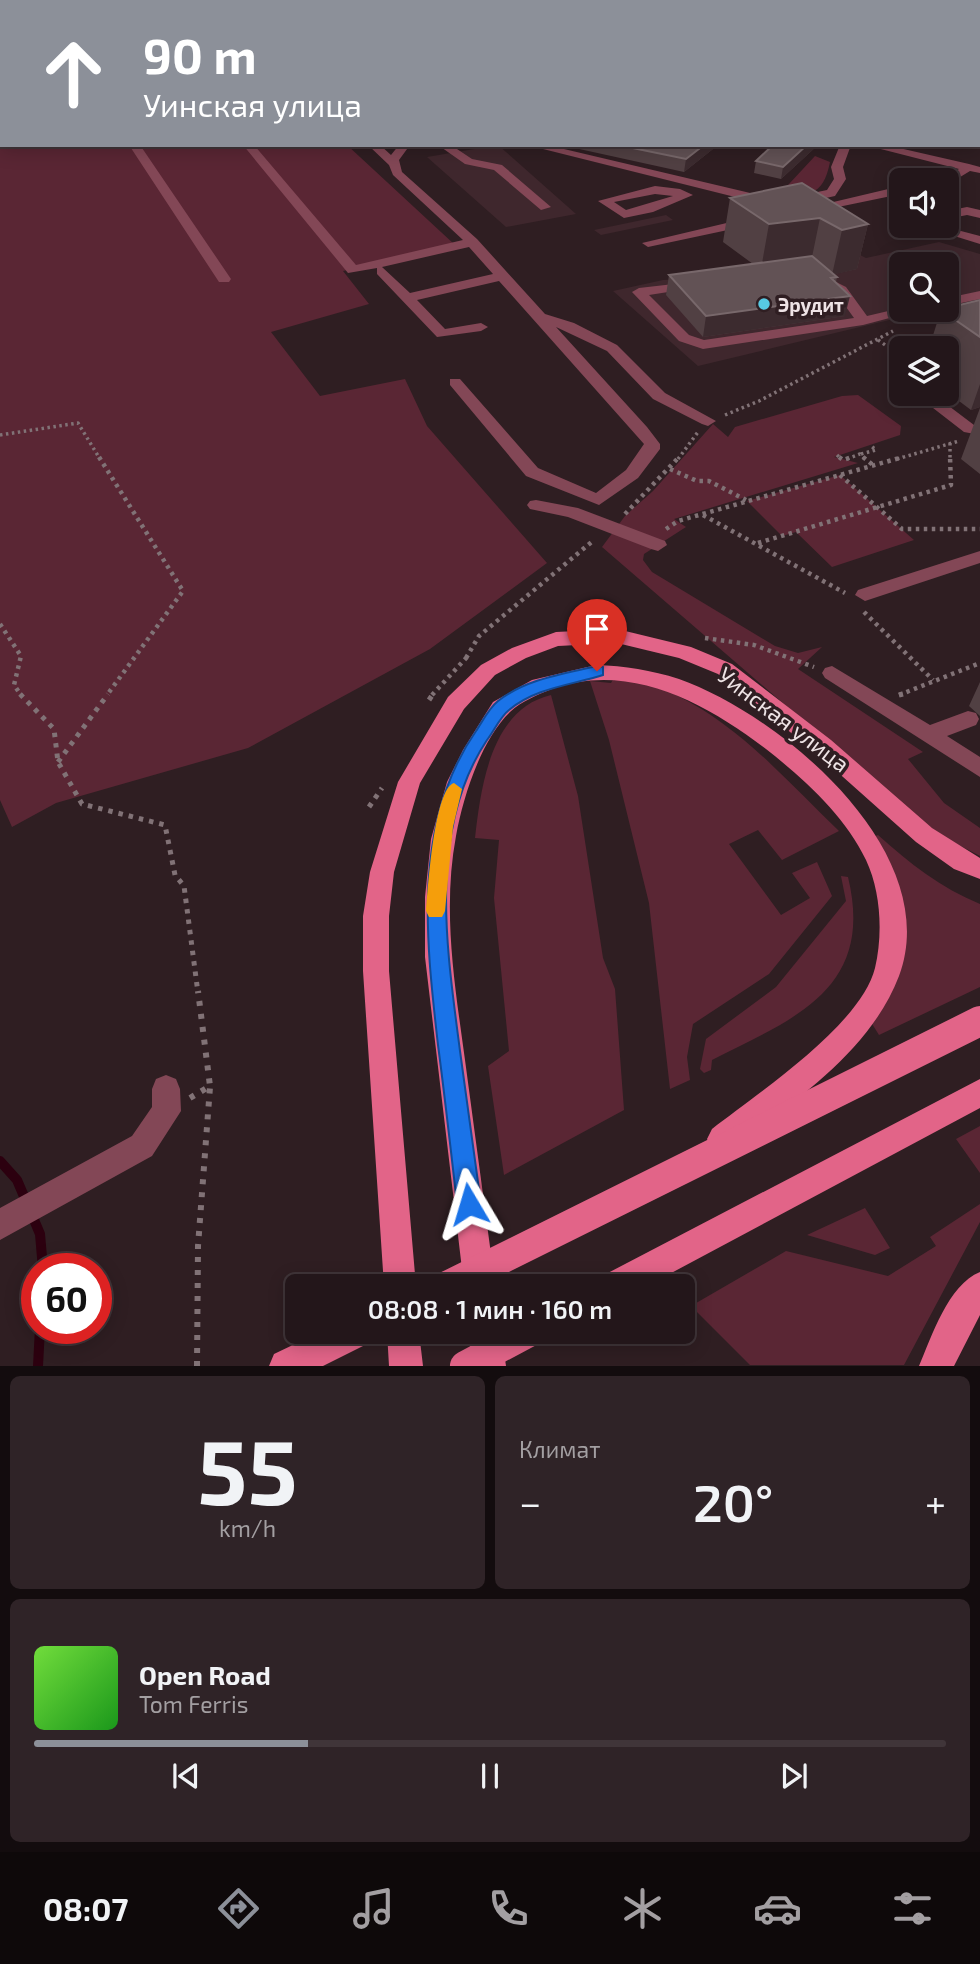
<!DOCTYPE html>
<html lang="ru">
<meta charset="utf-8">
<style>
body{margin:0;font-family:"Exo 2",sans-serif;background:#2f2327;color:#f1f3f6;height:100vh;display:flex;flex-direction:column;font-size:26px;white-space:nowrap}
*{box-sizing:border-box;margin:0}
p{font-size:23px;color:#a39fa2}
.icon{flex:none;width:38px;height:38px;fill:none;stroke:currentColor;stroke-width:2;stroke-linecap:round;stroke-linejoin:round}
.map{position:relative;height:1366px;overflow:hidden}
.sheet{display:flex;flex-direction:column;gap:10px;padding:10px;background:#130c0e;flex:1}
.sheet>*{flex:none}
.banner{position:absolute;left:0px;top:0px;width:980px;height:147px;box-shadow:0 4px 18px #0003,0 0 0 2px #403539;background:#8c9099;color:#fff;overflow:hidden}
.fabs{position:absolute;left:889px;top:168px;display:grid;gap:14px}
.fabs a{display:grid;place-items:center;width:70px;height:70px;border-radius:10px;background:#23161a;box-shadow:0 4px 18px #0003,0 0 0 2px #403539;font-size:35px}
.speed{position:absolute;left:21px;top:1253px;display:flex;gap:14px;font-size:35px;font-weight:700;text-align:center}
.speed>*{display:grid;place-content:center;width:91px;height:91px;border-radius:50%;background:#23161a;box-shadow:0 4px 18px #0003,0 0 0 2px #403539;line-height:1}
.speed .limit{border:10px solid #d22;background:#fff;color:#111}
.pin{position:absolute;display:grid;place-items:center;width:60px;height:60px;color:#fff;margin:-72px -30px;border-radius:50% 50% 50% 0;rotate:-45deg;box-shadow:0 0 7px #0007}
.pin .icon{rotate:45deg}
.me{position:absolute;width:77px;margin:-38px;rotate:353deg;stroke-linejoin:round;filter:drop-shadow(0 0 5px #0008)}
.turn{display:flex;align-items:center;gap:24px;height:147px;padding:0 28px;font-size:32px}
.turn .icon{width:91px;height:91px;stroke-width:2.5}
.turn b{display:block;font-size:49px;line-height:60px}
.big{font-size:52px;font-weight:600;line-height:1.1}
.sheet .widget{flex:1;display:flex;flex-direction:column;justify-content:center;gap:10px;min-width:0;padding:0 24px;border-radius:10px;background:#2f2327}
.sheet .dial{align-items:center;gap:0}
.dial b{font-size:91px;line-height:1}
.song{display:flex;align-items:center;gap:21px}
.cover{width:84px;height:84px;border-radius:10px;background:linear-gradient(135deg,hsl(100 70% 55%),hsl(120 70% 35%))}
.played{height:7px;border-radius:4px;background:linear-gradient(90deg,#8c9099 30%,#403539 30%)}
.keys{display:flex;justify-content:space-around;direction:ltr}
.heat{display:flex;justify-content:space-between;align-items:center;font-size:38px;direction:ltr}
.sheet .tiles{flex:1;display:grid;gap:10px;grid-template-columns:1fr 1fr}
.widget:last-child{grid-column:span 2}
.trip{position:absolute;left:285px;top:1274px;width:410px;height:70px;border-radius:10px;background:#23161a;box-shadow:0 4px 18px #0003,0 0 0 2px #403539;font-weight:600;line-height:70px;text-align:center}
.menu{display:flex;height:112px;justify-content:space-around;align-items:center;background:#0e090a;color:#a39fa2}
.menu .icon{width:49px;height:49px}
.menu .current{color:#8c9099}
.menu b{font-size:32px;color:#f1f3f6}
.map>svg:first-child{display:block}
.built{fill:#3f272d}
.green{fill:#5a2634}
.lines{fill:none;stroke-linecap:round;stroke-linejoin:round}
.stream{stroke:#2c000f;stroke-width:10}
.path-far3{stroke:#817276;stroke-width:3.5;stroke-dasharray:2.5 3.5;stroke-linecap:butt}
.path-far2{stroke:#817276;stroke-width:4.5;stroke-dasharray:3.5 4.5;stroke-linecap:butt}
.path-far1{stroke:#817276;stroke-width:5;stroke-dasharray:4.5 6;stroke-linecap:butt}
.path{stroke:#817276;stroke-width:6;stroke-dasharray:5 8;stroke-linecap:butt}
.minor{fill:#834756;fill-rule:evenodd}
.major{fill:#e26488;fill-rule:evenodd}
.major-bridge{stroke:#e26488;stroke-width:30}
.wall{fill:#514043}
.shaded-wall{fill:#3c2b2f}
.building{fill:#625255;stroke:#78686b;stroke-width:2}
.route{fill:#1a73e8;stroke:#114b97;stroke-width:2}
.slow{fill:#f59e0b}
.poi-dot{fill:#57c9e2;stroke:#2f1e22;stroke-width:2.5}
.labels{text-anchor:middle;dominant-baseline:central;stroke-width:7;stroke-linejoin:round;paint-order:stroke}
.far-poi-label{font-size:19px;font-weight:bold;fill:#eee3e5;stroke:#2f1e22;text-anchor:start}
.street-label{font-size:23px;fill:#eee3e5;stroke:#2f1e22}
</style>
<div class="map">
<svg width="980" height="1366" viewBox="0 0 980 1366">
<rect width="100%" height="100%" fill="#2f1e22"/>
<path class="built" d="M498,145L576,214L506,227L427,157Z
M666,215L673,220L601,235L594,230Z
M939,242L980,254V304L947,306V264H901V310H931L698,366L613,291L663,280L706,278L848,249L866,258Z"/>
<path class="green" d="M0,27L2,145H347L455,245L343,271L369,304L271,332L320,396L405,379L427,426L547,563L430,649L248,748L56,803L12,827L0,800Z
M815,156L830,162C823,198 807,195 776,198Z
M858,395L901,426L900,435L834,457L858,463L674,519L686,527L644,554L643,560L652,572L775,646L798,653L822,647L798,669L923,752L908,759L944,803L980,828V856L951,841L914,816L602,547L625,516L653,491L713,424L728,437L735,427L842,396Z
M840,475L914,540L832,567L796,532L782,536L747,501Z
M622,677C640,683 661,687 678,696C741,727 789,783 839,831L782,860L758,830L729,844L781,915L810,898L792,873L817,862L832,896L769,974L693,1024L687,1057L690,1080L670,1089L649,903L609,740L590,681L611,683L614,678Z
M551,695L578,796L603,958L615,989L624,1110L504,1175L488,1066L509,1051L494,898L499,840L475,838C481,786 491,709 551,695Z
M878,835C909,863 941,888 980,904V987L879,1035L869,1019L893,973L870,838Z
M841,876L848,877C875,989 795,1018 712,1060L711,1070L704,1073L700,1069L706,1039L776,987L846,901Z
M980,1126V1173L956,1139Z
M980,1204V1222L904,1365H750L691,1306L786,1251L888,1276L936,1246L930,1237Z
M865,1208L890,1248L875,1255L807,1235Z"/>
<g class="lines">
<path class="stream" d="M0,1161L17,1180L26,1201
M32,1215L40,1234L43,1269
M38,1366L40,1328"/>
<path class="path-far3" d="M878,340L901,356
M725,415L759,401L893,331
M0,435L78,423L100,459
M950,443V459
M861,454L876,450L870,445
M837,455L841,459
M678,459L698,432
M847,459L860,454L865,459
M897,459L959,441"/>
<path class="path-far2" d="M99,457L183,591L107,695
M839,457L843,460L852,457
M863,457L873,465
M670,469L697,481H709L746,500
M840,475L902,529H980
M625,514L679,457
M703,515L845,593
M666,529L678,521L903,457
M758,543L951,485L950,457
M864,612L933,680
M0,624L21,656L14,685L21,695
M705,638L754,645L814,667
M466,658L479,636L594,540
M432,695L467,657
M899,695L980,663"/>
<path class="path-far1" d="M20,694L54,729L58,762L82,804L165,825L175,875L184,886L198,993
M899,695L903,694
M429,700L433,694
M58,762L108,694
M369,807L382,788"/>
<path class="path" d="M190,1098L210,1086L198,991
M197,1366L198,1246L210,1087"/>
<path class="minor" d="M256,0H268L254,2Z
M0,12H2V18H0Z
M978,40L980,41V47L978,46Z
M978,70H980V76H978Z
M978,86H980L978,94Z
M978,129H980V136H978Z
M129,145H140L231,279L229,282H219Z
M243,145H254L356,265L463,240L393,175L389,165L368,145H380L391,155L399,145H410L399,160L402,172L477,239L545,314L574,323L617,345L665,393L716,421L708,426L702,424L653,399L607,351L556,327L647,427L660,444V449L638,478L599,505L526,476L450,385V379H460L538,468L596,493L626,470L644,444L499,281L417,300L445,329L481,323L488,327L481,331L437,337L377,274V268L348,273ZM469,247L493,274L410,293L382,267Z
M438,145H451L472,159L502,165L551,207L541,210L494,170L465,164Z
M527,145H547L767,197L789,198L827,190L834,179L831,167L840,145H851L843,167L846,179L835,196L789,206L767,205Z
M865,145H886L969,164L980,167V173L970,171L947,185L943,178L959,169Z
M655,186L680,189L693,195L653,212L624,218L598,201ZM655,194L673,196L626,210L614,202Z
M901,186V194L814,212L808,208Z
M967,207L980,210V218L967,215L947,219V211Z
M752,217L758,221L756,224L648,247L642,243Z
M922,226H942L980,236V244Z
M830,279L846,287L867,316L901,308L920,310L863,325L703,349L679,341L632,292L639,288L700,281V287L649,295L689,335L704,340L854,318L836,293L823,283Z
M980,291V299L947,306V298Z
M915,394H933L974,425H980V435L964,432Z
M536,500L578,508L665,541L667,545L658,551L651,549L568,517L530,509L527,505L530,501Z
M980,551V563L865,601L855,595L858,590Z
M832,666L930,725L968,711L976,713L979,719L976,725L947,736L980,757V777L825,678L822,673L825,668Z
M166,1075L176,1079L180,1089L181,1111L152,1156L0,1240V1208L132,1136L152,1107V1089L156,1079Z"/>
<path class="major" d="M617,629L691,647L732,664L831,740L932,828L980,858V879L954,869L916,842L815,752L718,674L679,658L617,643L558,646L526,658L495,675L464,709L420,783L394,872L389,916V971L416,1286H384L363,971V916L370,872L398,782L448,697L481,665L512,648L556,632Z
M596,665C625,666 651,670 679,679C781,715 945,852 899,976C870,1052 794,1101 732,1149L722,1154L712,1149L707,1139L712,1129C758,1093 861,1025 875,968C883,934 881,892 866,860C845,816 804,779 766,749C706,703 629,661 552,689C537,695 522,701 510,712C481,740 463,797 456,836C442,911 455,986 465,1060C475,1135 485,1209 495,1284L464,1286L425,957V897L431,839L447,782L463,750L493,702L532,680Z
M980,1079V1108L647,1286H599L604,1275Z
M980,1272V1315L954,1366H919C932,1336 948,1285 980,1272Z
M320,1332H371L367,1344L323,1366H269L274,1354Z
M387,1332H419L423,1366H389Z
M469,1332H501L506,1366H472Z"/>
<path class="major-bridge" d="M447,1286L980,1021
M465,1366L529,1332"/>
</g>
<path class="wall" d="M0,0H132L128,2H2V6H0Z
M561,145H718L684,172Z
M773,145H818L781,179L754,173L756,161Z
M730,198L868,224L857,269L834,274L837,277L836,282L845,316L703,337L666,295L669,275L753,264L723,242Z
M980,300V407L971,410L947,392V348H929L941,310Z
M980,408V474L961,459Z
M980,682V716L969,706Z"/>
<path class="shaded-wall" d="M111,0H132L128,2H107Z
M793,0H803L801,2H791Z
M704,145H718L684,172L686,159Z
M807,145H818L781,179L783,167Z
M820,218L811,262L761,269L769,224Z
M868,224L857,269L832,275L842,230Z
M850,296L845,316L703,337L706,316Z
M980,384V407L971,410Z"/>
<path class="building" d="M20,0H111L108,2H36Z
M267,0H793L791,2H274Z
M908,0H980V21L978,20V2H906Z
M618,145H704L686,159Z
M773,145H807L783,167L756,161Z
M802,183L868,224L842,230L820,218L769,224L730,198Z
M812,256L837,277L831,278L850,296L706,316L669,275Z
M980,300V337L941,310H947V308Z"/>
<path class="route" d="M597,666L603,667V675C571,685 535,688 509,710C500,717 494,731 487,740C427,830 447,950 460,1051C467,1102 474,1153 481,1204L477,1212L469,1216L461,1212L457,1204C451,1151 445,1098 438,1045C426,940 412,823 476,731C482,722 489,708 498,701C526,679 563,674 597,666Z"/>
<path class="slow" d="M454,783L462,789L453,827L445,911L442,917H429L426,911C428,889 434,789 454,783Z"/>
<circle class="poi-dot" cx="764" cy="304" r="7"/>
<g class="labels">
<g class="far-poi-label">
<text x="778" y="304">Эрудит</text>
</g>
<g class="street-label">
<text transform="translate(784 719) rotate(37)">Уинская улица</text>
</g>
</g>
</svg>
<div class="fabs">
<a><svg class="icon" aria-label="sound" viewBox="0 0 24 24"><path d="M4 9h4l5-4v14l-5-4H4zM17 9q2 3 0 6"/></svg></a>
<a><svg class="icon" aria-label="search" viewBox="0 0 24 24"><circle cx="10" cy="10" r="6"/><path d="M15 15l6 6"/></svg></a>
<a><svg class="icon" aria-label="layers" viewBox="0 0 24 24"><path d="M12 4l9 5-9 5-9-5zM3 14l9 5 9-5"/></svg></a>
</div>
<div class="speed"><div class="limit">60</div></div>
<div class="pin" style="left:597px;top:671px;background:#d93025"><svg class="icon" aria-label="arrive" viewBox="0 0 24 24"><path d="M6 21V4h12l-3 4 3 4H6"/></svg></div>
<svg class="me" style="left:469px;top:1204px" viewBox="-20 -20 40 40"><path d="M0-17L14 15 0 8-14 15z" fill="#1a73e8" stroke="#fff" stroke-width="4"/></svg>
<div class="trip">08:08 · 1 мин · 160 m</div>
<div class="banner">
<div class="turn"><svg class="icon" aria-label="ahead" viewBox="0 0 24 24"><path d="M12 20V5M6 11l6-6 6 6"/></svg><div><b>90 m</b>Уинская улица</div></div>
</div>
</div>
<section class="sheet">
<div class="tiles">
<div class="widget dial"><b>55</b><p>km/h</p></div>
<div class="widget"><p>Климат</p>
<div class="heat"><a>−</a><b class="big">20°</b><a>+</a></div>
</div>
<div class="widget">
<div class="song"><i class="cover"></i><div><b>Open Road</b><p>Tom Ferris</p></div></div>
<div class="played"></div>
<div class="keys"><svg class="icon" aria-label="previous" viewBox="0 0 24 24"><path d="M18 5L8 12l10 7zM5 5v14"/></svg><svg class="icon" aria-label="pause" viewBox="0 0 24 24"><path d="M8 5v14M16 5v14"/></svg><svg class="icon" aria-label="next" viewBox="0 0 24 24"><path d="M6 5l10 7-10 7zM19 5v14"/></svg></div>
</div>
</div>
</section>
<nav class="menu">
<b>08:07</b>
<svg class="icon current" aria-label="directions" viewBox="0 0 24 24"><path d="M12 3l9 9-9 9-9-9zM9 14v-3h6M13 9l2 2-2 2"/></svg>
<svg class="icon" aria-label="music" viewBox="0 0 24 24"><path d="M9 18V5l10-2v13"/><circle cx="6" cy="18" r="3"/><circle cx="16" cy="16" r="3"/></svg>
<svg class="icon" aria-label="phone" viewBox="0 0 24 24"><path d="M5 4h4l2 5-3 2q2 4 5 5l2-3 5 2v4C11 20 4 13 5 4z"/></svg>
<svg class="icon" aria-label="climate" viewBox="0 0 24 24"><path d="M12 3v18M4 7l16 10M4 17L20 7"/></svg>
<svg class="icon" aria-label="car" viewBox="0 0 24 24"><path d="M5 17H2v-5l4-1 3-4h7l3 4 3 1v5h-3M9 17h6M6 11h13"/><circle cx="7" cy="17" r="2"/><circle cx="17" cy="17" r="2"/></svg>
<svg class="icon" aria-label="filters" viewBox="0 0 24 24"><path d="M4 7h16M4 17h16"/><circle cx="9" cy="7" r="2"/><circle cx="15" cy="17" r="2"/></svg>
</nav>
